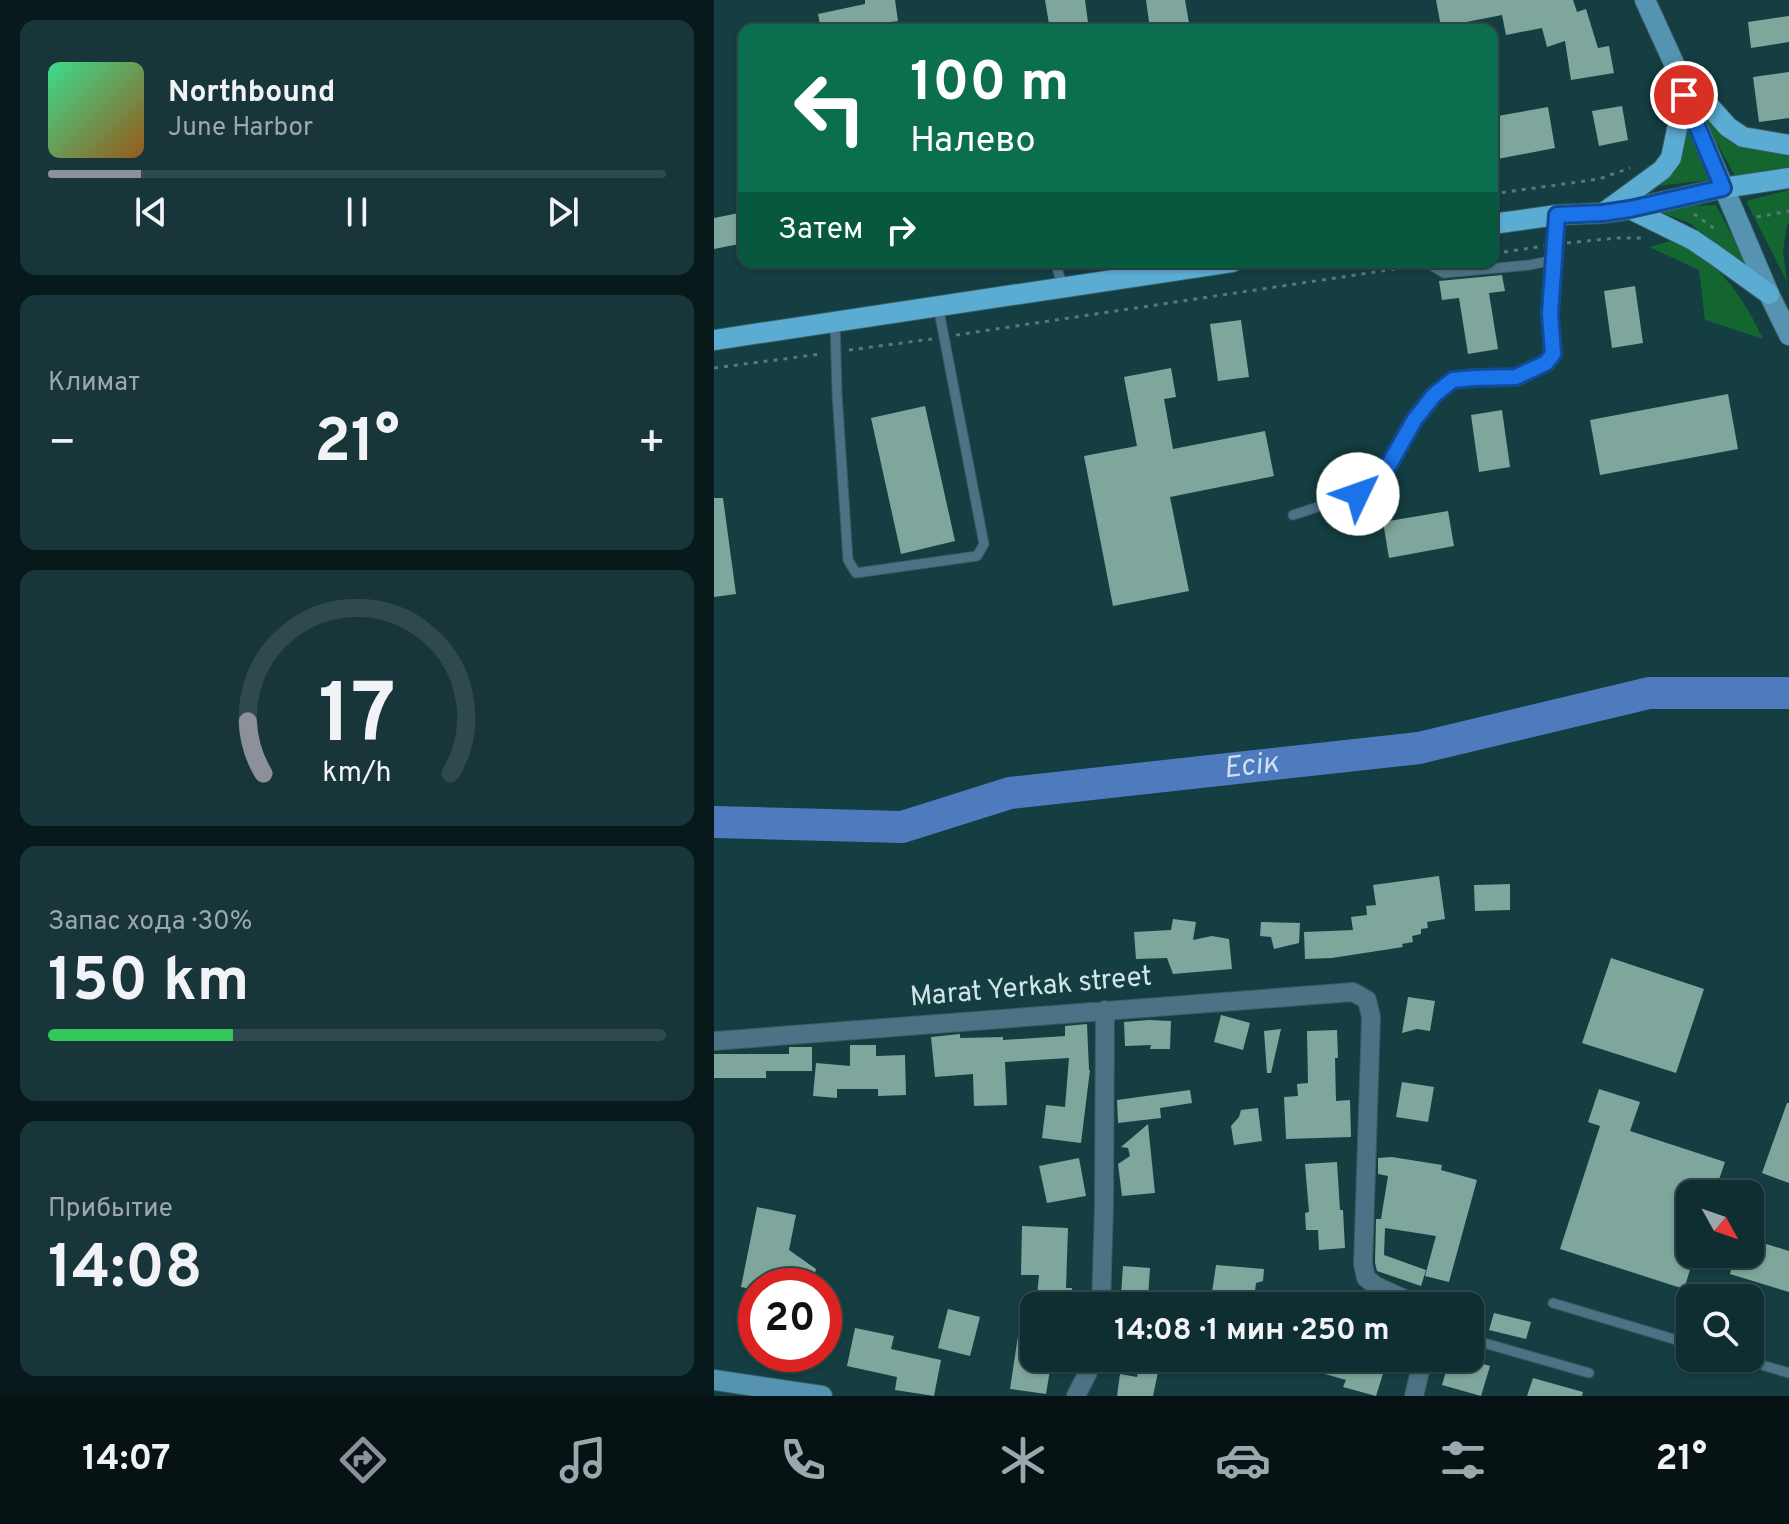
<!DOCTYPE html>
<html lang="ru">
<meta charset="utf-8">
<style>
body{margin:0;font-family:Overpass,sans-serif;background:#18363a;color:#f1f3f6;height:100vh;display:flex;flex-direction:column;font-size:30px;white-space:nowrap}
*{box-sizing:border-box;margin:0}
p{font-size:26px;color:#9ba8ac}
.icon{flex:none;width:44px;height:44px;fill:none;stroke:currentColor;stroke-width:2;stroke-linecap:round;stroke-linejoin:round}
.map{position:relative;flex:1;overflow:hidden}
.panel{display:flex;flex-direction:column;gap:20px;padding:20px;background:#08191c;width:714px}
.panel>*{flex:none}
.hud{position:absolute;left:24px;top:24px;width:760px;height:244px;border-radius:16px;box-shadow:0 2px 6px #0004,0 0 0 2px #2f4a4d;background:#0b6e4f;color:#fff;overflow:hidden}
.needle{width:52px;rotate:130deg}
.fabs{position:absolute;left:962px;top:1180px;display:grid;gap:16px}
.fabs a{display:grid;place-items:center;width:88px;height:88px;border-radius:16px;background:#0f2e32;box-shadow:0 2px 6px #0004,0 0 0 2px #2f4a4d;font-size:40px}
.speed{position:absolute;left:24px;top:1268px;display:flex;gap:16px;font-size:40px;font-weight:700;text-align:center}
.speed>*{display:grid;place-content:center;width:104px;height:104px;border-radius:50%;background:#0f2e32;box-shadow:0 2px 6px #0004,0 0 0 2px #2f4a4d;line-height:1}
.speed .limit{border:12px solid #d22;background:#fff;color:#111}
.pin{position:absolute;display:grid;place-items:center;width:68px;height:68px;color:#fff;margin:-34px;border:4px solid #fff;border-radius:50%;box-shadow:0 2px 8px #0007}
.me{position:absolute;width:88px;margin:-44px;rotate:48deg;stroke-linejoin:round;filter:drop-shadow(0 0 6px #0008)}
.turn{display:flex;align-items:center;gap:28px;height:168px;padding:0 40px;font-size:36px}
.turn .icon{width:104px;height:104px;stroke-width:2.5}
.turn b{display:block;font-size:56px;line-height:68px}
.then{display:flex;align-items:center;height:76px;padding:0 40px;background:#0003;gap:16px;font-size:30px}
.big{font-size:60px;font-weight:700;line-height:1.1}
.panel .tile{flex:1;display:flex;flex-direction:column;justify-content:center;gap:12px;min-width:0;padding:0 28px;border-radius:16px;background:#18363a}
.panel .dial{align-items:center;gap:0}
.dial svg{height:208px;overflow:visible;fill:none;stroke:#2f4a4d;stroke-width:7;stroke-linecap:round;text-anchor:middle}
.dial text{fill:#f1f3f6;stroke:none}
.song{display:flex;align-items:center;gap:24px}
.cover{width:96px;height:96px;border-radius:12px;background:linear-gradient(135deg,hsl(150 70% 55%),hsl(30 70% 35%))}
.played{height:8px;border-radius:4px;background:linear-gradient(90deg,#8c9099 15%,#2f4a4d 15%)}
.keys{display:flex;justify-content:space-around;direction:ltr}
.heat{display:flex;justify-content:space-between;align-items:center;font-size:44px;direction:ltr}
.charge{height:12px;border-radius:6px;background:linear-gradient(90deg,#34c759 30%,#2f4a4d 0)}
.trip{position:absolute;left:306px;top:1292px;width:464px;height:80px;border-radius:16px;background:#0f2e32;box-shadow:0 2px 6px #0004,0 0 0 2px #2f4a4d;font-weight:700;line-height:80px;text-align:center}
.tabs{display:flex;height:128px;justify-content:space-around;align-items:center;background:#061214;color:#9ba8ac}
.tabs .icon{width:56px;height:56px}
.tabs .active{color:#8c9099}
.tabs b{font-size:36px;color:#f1f3f6}
main{display:flex;flex:1;min-height:0}
.map>svg:first-child{display:block}
.green{fill:#146631}
.lines{fill:none;stroke-linecap:round;stroke-linejoin:round}
.river{stroke:#4d7bbd;stroke-width:32}
.building{fill:#7ea69c}
.lane-casing{stroke:#365c60;stroke-width:11}
.street-casing{stroke:#365c60;stroke-width:20}
.secondary-casing{stroke:#365c60;stroke-width:22}
.primary-casing{stroke:#365c60;stroke-width:22}
.path{stroke:#56797c;stroke-width:3;stroke-dasharray:4 6;stroke-linecap:butt}
.lane{stroke:#4d7285;stroke-width:9}
.street{stroke:#4d7285;stroke-width:18}
.secondary{stroke:#5693b1;stroke-width:20}
.primary{stroke:#5bacd3;stroke-width:20}
.route-casing{stroke:#114b97;stroke-width:20}
.route{stroke:#1a73e8;stroke-width:14}
.labels{text-anchor:middle;dominant-baseline:central;stroke-width:8;stroke-linejoin:round;paint-order:stroke}
.street-label{font-size:28px;fill:#cfe5e7;stroke:#143e42}
.water-label{font-size:30px;font-style:italic;fill:#d1ddf0;stroke:#143e42}
</style>
<main>
<section class="panel">
<div class="tile">
<div class="song"><i class="cover"></i><div><b>Northbound</b><p>June Harbor</p></div></div>
<div class="played"></div>
<div class="keys"><svg class="icon" aria-label="previous" viewBox="0 0 24 24"><path d="M18 5L8 12l10 7zM5 5v14"/></svg><svg class="icon" aria-label="pause" viewBox="0 0 24 24"><path d="M8 5v14M16 5v14"/></svg><svg class="icon" aria-label="next" viewBox="0 0 24 24"><path d="M6 5l10 7-10 7zM19 5v14"/></svg></div>
</div>
<div class="tile"><p>Климат</p>
<div class="heat"><a>−</a><b class="big">21°</b><a>+</a></div>
</div>
<div class="tile dial"><svg viewBox="0 0 100 80">
<path d="M14 69A42 42 0 1 1 86 69"/>
<path d="M14 69A42 42 0 0 1 8 49" stroke="#8c9099"/>
<text x="50" y="56" font-size="32" font-weight="700">17</text>
<text x="50" y="72" font-size="11">km/h</text>
</svg></div>
<div class="tile"><p>Запас хода · 30%</p><b class="big">150 km</b><div class="charge"></div></div>
<div class="tile"><p>Прибытие</p><b class="big">14:08</b></div>
</section>
<div class="map">
<svg width="1075" height="1396" viewBox="0 0 1075 1396">
<rect width="100%" height="100%" fill="#143e42"/>
<path class="green" d="M984,109L1066,153L1075,156V167L1021,176Z
M974,122L995,180L934,187L952,174L970,150Z
M1075,190V223L1073,225L1069,250L1073,282L1032,201Z
M1002,205L1043,282L976,223L935,208Z
M964,239C975,249 989,256 999,266C1021,286 1037,313 1049,339L991,320L985,270L935,247Z"/>
<g class="lines">
<path class="river" id="s1" d="M0,822L188,827L296,793L705,748L935,693H1075"/>
</g>
<path class="building" d="M151,0H181L184,21L154,25L153,23L120,30H107L104,14L151,4Z
M331,0H371L375,30H336Z
M432,0H471L475,23L436,29Z
M722,0H859L863,12L872,9L884,48L895,46L900,73L857,80L851,41L833,47L828,28L792,35L788,15L727,27Z
M1075,16V42L1037,48L1034,22Z
M1075,72V118L1045,122L1039,77Z
M908,106L914,140L885,146L878,111Z
M834,107L841,148L778,160V117Z
M30,212V243L0,249V218Z
M788,275L791,291L775,293L784,349L754,354L745,298L728,300L725,281Z
M921,286L929,343L898,348L890,291Z
M527,320L535,377L504,381L496,324Z
M457,368L462,397L450,399L459,449L551,431L560,476L456,497L475,591L399,606L370,456L423,446L410,377Z
M1014,394L1024,449L886,475L876,420Z
M211,406L241,541L187,554L157,418Z
M788,410L796,467L765,472L757,415Z
M0,498H9L22,594L0,597Z
M734,511L740,546L675,558L669,522Z
M725,876L731,919L713,922L714,928L707,929V934L698,936L699,942L688,944L689,947L618,958L591,959L590,932L639,930L637,917L653,915L652,906L662,905L659,885Z
M796,884V910L761,911L760,885Z
M459,919L482,922L479,940L498,936L515,939L518,969L459,974L453,958L422,959L420,932L457,930Z
M547,922L586,923L585,943L560,949L557,937L546,936Z
M897,958L990,989L962,1073L868,1043Z
M694,997L721,1001L716,1031L703,1029L688,1033Z
M507,1015L536,1023L529,1050L500,1042Z
M435,1020L457,1021L456,1049H436L437,1045L411,1046L410,1022Z
M373,1024L375,1070H376L367,1143L328,1138L332,1105L351,1107L355,1058L291,1062L293,1105L260,1106L259,1074L221,1077L217,1037L246,1034V1038L289,1037V1040L351,1036V1026Z
M567,1029L557,1073H553L550,1031Z
M623,1030L624,1058H621L622,1101L636,1100L637,1137L572,1139L570,1097L584,1096L583,1084L594,1083L593,1031Z
M136,1045H162V1056L191,1055L192,1095L164,1096V1089H123V1098L99,1096L102,1063L136,1066Z
M75,1047H98V1071H52V1078H0V1054H75Z
M688,1082L720,1087L714,1122L682,1117Z
M885,1089L926,1102L916,1131L1011,1162L1000,1194H976V1254H981L970,1289L846,1249L886,1126L874,1122Z
M476,1090L478,1103L446,1108L447,1118L404,1123L403,1100Z
M1073,1103H1075V1183L1048,1173Z
M544,1108L548,1141L520,1145L517,1126L525,1117L527,1110Z
M434,1124L441,1193L408,1196L404,1164L416,1156L414,1148L407,1147Z
M678,1157L728,1165L727,1170L763,1180L735,1282L711,1276L722,1236L671,1228L670,1255L712,1270L707,1286L663,1271L661,1263L662,1219H667L674,1176L664,1174V1158Z
M365,1158L372,1196L333,1203L325,1166Z
M623,1162L626,1210H629L631,1248L605,1250L604,1230H592L591,1213L595,1212L591,1164Z
M43,1207L82,1215L75,1250L102,1269L98,1286H42V1290L27,1287Z
M308,1226L354,1228L352,1288H358L356,1306H322L325,1275H307Z
M1036,1239L1075,1251V1292L1016,1274L1022,1254H1036Z
M502,1265L550,1269L549,1281L542,1283L539,1306H496Z
M409,1266L436,1268L434,1297L407,1295Z
M234,1309L266,1317L256,1356L224,1348Z
M780,1313L817,1322L812,1339L775,1330Z
M141,1328L180,1336L177,1349L227,1360L220,1396L181,1390L183,1377L133,1366Z
M304,1336L320,1338V1358H338L332,1394L296,1389Z
M427,1358H447L439,1396H403L406,1374L423,1377Z
M569,1358H674L662,1396L629,1387L632,1380L569,1362Z
M736,1358H750L776,1366L767,1396L728,1385Z
M819,1378L869,1392L868,1396H813Z"/>
<g class="lines">
<g class="lane-casing">
<path id="lane" d="M341,262L349,287
M712,262L730,273L816,265L839,260
M121,322L123,393L134,560L142,573L263,556L270,544L224,306
M579,515L644,494L668,477L701,419L720,395L739,380L761,378L802,377L832,363L839,354L836,314L843,215
M839,1303L976,1344
M756,1339L875,1373
M1024,1358L1075,1373"/>
</g>
<g class="street-casing">
<path id="street" d="M0,1041L639,992L653,1000L657,1017L649,1264L652,1278L662,1286L706,1306
M387,1306L390,1206L391,1010
M362,1396L374,1372L378,1358
M700,1396L709,1358"/>
</g>
<g class="secondary-casing">
<path id="secondary" d="M931,0L963,70L970,95L1024,221L1055,294L1075,335
M0,1380L108,1396"/>
</g>
<g class="primary-casing">
<path id="primary" d="M963,70L1014,127L1029,137L1075,145
M916,209L979,240L1001,255L1055,294
M892,211L948,170L957,158L970,95
M778,224L843,215L889,213L916,209L1009,188L1075,178
M0,340L518,262"/>
</g>
<path class="path" d="M778,194L885,179L916,168
M980,214L1001,229
M1043,217L1075,211
M853,243L903,238H929
M790,252L830,246
M242,335L701,266
M135,350L218,339
M0,368L107,354"/>
<use href="#lane" class="lane"/>
<use href="#street" class="street"/>
<use href="#secondary" class="secondary"/>
<use href="#primary" class="primary"/>
</g>
<g class="lines">
<g class="route-casing">
<path id="route" d="M644,494L668,477L701,419L720,395L739,380L761,378L802,377L832,363L839,354L836,314L843,215L889,213L916,209L1009,188L970,95"/>
</g>
<use href="#route" class="route"/>
</g>
<g class="labels">
<g class="street-label">
<text transform="translate(317 988) rotate(-5)">Marat Yerkak street</text>
</g>
<g class="water-label">
<text stroke="none"><textPath href="#s1" startOffset="544">Есік</textPath></text>
</g>
</g>
</svg>
<div class="fabs">
<a><svg class="needle" viewBox="-14 -14 28 28"><path d="M0-13l5 13h-10z" fill="#e53935"/><path d="M0 13l5-13h-10z" fill="#9ba8ac"/></svg></a>
<a><svg class="icon" aria-label="search" viewBox="0 0 24 24"><circle cx="10" cy="10" r="6"/><path d="M15 15l6 6"/></svg></a>
</div>
<div class="speed"><div class="limit">20</div></div>
<div class="pin" style="left:970px;top:95px;background:#d93025"><svg class="icon" aria-label="arrive" viewBox="0 0 24 24"><path d="M6 21V4h12l-3 4 3 4H6"/></svg></div>
<svg class="me" style="left:644px;top:494px" viewBox="-20 -20 40 40"><circle r="19" fill="#fff"/><path d="M0-13L10 11 0 6-10 11z" fill="#1a73e8"/></svg>
<div class="trip">14:08 · 1 мин · 250 m</div>
<div class="hud">
<div class="turn"><svg class="icon" aria-label="left" viewBox="0 0 24 24"><path d="M17 20v-9H6M10 6l-5 5 5 5"/></svg><div><b>100 m</b>Налево</div></div>
<div class="then">Затем<svg class="icon" aria-label="right" viewBox="0 0 24 24"><path d="M7 20v-9h11M14 6l5 5-5 5"/></svg></div>
</div>
</div>
</main>
<nav class="tabs">
<b>14:07</b>
<svg class="icon active" aria-label="directions" viewBox="0 0 24 24"><path d="M12 3l9 9-9 9-9-9zM9 14v-3h6M13 9l2 2-2 2"/></svg>
<svg class="icon" aria-label="music" viewBox="0 0 24 24"><path d="M9 18V5l10-2v13"/><circle cx="6" cy="18" r="3"/><circle cx="16" cy="16" r="3"/></svg>
<svg class="icon" aria-label="phone" viewBox="0 0 24 24"><path d="M5 4h4l2 5-3 2q2 4 5 5l2-3 5 2v4C11 20 4 13 5 4z"/></svg>
<svg class="icon" aria-label="climate" viewBox="0 0 24 24"><path d="M12 3v18M4 7l16 10M4 17L20 7"/></svg>
<svg class="icon" aria-label="car" viewBox="0 0 24 24"><path d="M5 17H2v-5l4-1 3-4h7l3 4 3 1v5h-3M9 17h6M6 11h13"/><circle cx="7" cy="17" r="2"/><circle cx="17" cy="17" r="2"/></svg>
<svg class="icon" aria-label="filters" viewBox="0 0 24 24"><path d="M4 7h16M4 17h16"/><circle cx="9" cy="7" r="2"/><circle cx="15" cy="17" r="2"/></svg>
<b>21°</b>
</nav>
